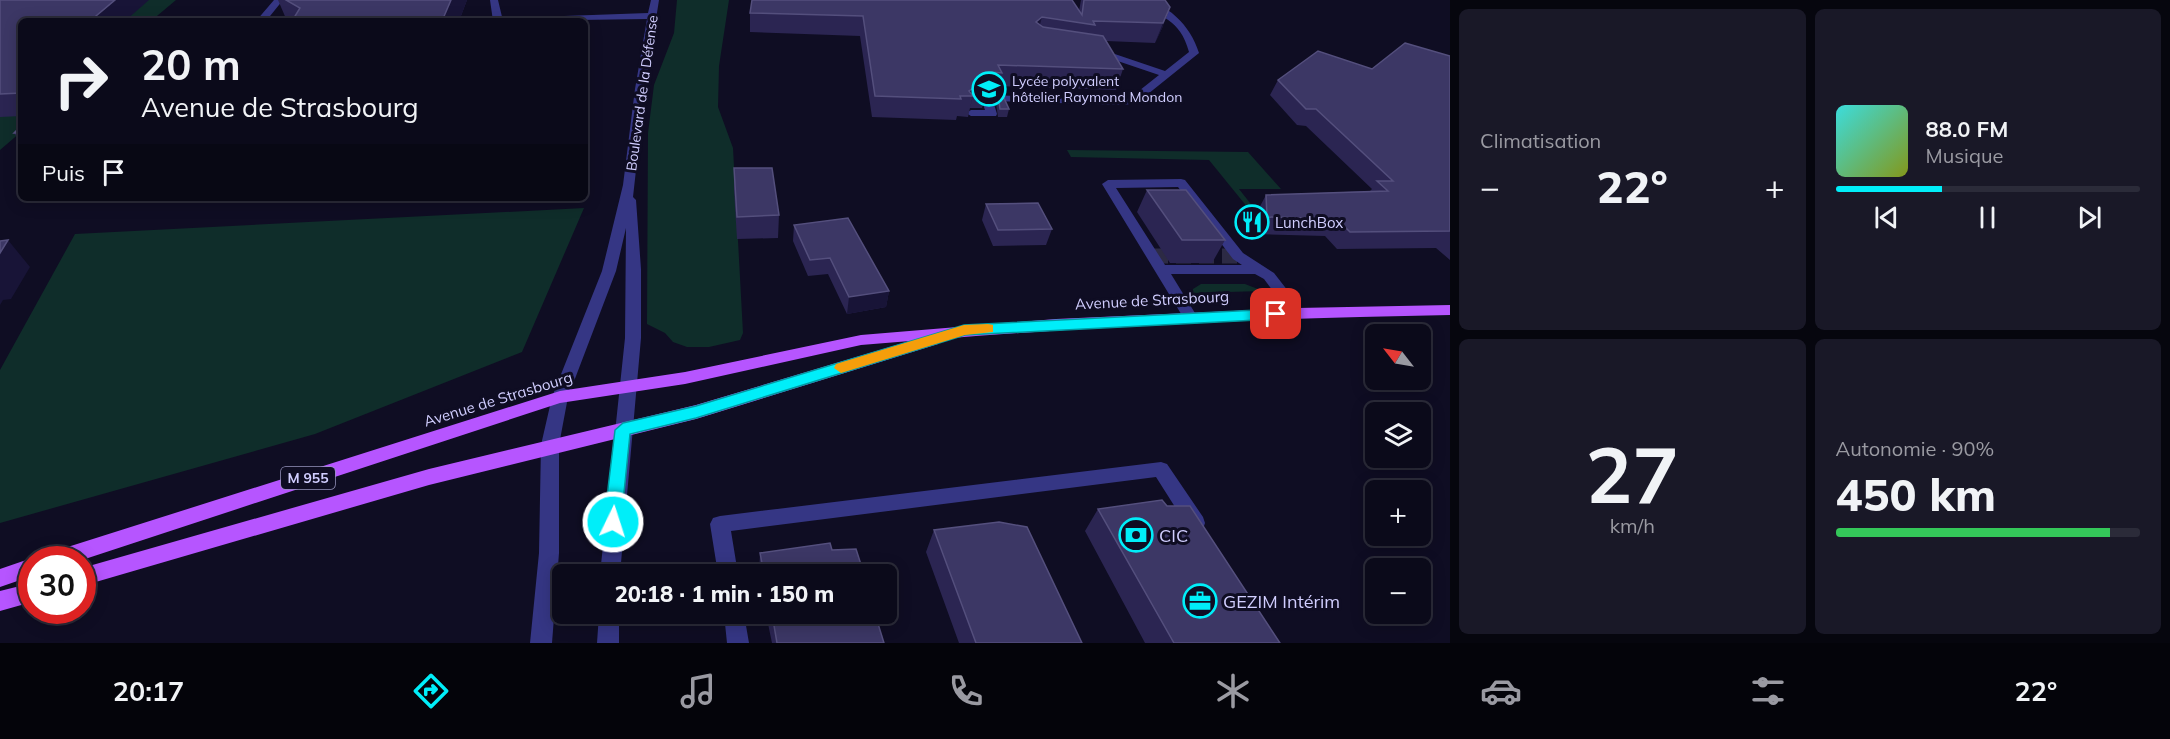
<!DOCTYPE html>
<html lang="fr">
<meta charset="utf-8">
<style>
body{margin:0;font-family:Mulish,sans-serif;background:#191827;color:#f1f3f6;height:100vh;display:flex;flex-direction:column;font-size:22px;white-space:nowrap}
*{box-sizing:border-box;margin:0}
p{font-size:20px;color:#9a9aa2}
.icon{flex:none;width:33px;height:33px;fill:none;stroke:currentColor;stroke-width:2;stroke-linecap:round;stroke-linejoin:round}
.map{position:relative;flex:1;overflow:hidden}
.side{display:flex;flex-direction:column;gap:9px;padding:9px;background:#06060e;width:720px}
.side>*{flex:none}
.guide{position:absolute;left:18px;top:18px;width:570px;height:183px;border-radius:9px;box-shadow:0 3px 15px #0003,0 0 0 2px #2b2b39;background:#0b0a1a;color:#f1f3f6;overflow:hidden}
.needle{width:39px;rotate:301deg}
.controls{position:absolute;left:1365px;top:324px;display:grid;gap:12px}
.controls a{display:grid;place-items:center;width:66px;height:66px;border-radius:9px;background:#0b0a1a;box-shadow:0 3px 15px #0003,0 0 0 2px #2b2b39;font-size:30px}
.speed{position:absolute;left:18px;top:546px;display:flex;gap:12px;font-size:30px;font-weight:700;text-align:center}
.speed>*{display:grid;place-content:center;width:78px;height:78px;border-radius:50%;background:#0b0a1a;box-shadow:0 3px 15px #0003,0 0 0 2px #2b2b39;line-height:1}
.speed .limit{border:9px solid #d22;background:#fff;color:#111}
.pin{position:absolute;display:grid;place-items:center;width:51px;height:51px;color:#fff;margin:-26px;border-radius:12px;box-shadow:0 3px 9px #0006}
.me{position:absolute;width:66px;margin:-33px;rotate:4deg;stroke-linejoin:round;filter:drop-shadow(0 0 4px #0008)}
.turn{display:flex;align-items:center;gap:21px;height:126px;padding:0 24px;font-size:27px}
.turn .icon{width:78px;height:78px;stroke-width:2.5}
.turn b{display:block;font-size:42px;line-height:51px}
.then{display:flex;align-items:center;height:57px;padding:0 24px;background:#0003;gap:12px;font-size:22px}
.big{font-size:45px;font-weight:800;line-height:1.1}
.side .tile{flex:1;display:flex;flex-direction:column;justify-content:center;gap:9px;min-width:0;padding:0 21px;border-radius:9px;background:#191827}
.side .dial{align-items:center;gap:0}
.dial b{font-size:78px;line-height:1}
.song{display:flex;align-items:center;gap:18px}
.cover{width:72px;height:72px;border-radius:9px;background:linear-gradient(135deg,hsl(180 70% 55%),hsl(70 70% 35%))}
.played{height:6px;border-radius:3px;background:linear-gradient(90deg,#00eef9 35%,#2b2b39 35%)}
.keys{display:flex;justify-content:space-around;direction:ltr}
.heat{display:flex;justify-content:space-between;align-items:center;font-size:33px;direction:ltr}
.charge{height:9px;border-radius:4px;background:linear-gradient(90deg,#34c759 90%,#2b2b39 0)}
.side .tiles{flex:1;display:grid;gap:9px;grid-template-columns:repeat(2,1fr)}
.trip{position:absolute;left:552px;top:564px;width:345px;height:60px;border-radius:9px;background:#0b0a1a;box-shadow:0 3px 15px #0003,0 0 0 2px #2b2b39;font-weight:800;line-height:60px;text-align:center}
.tabs{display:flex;height:96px;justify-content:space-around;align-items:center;background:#04040a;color:#9a9aa2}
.tabs .icon{width:42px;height:42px}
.tabs .current{color:#00eef9}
.tabs b{font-size:27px;color:#f1f3f6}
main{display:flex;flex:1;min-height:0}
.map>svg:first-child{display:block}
.green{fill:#0f2d2a}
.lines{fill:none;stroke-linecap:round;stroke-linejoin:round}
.minor-tunnel{stroke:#2c2a44;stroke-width:15;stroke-dasharray:15 8;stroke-linecap:butt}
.minor{fill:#353684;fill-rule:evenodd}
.major{fill:#b655ff;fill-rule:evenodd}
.wall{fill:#2b2552}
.shaded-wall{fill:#181437}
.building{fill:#3c3765;stroke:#544f7d;stroke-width:1.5}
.route{fill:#00eef9;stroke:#009ba2;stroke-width:1.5}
.slow{fill:#f59e0b}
.labels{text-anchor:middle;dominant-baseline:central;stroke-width:6;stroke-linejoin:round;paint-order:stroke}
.far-poi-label{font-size:14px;fill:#d1ceff;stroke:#0f0d23;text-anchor:start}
.far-street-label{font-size:14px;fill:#d1ceff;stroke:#0f0d23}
.shield{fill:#0f0d23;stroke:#9794bd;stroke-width:1.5}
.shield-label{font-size:14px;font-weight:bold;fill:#d1ceff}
.poi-label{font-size:15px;fill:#d1ceff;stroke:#0f0d23;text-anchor:start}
.street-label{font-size:15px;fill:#d1ceff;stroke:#0f0d23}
.near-poi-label{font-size:18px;fill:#d1ceff;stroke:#0f0d23;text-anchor:start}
</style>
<main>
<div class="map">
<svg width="1450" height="643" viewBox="0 0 1450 643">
<rect width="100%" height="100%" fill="#0f0d23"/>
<path class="green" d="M0,0H176L151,21H21V132L0,150Z
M677,0H729L719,66L718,107L733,148L743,333L740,340L709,347H687L673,342L665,333L647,324L648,133L654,85L674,33Z
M1067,150L1248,152L1281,189H1239L1254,208H1248L1209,160L1071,157Z
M584,208L522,352L315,434L0,523V370L75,234Z
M1201,284H1245L1263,291L1192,293L1193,289Z"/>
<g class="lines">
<path class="minor-tunnel" d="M1153,256H1238"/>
<path class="minor" d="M274,0H283L266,21H256Z
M490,0H498L503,21H493Z
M651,0H659L645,89L633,197L636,200L641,269V338L620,574H600L625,338L626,228L616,271L568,397L559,445V553L552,643H530L539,553L541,445L552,397L602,271L623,185L635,89L647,19L503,21L508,18L648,13Z
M1137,0C1166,0 1191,26 1199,53L1138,102L1125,105L993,101L997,114L996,116H971L966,113L971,110H985L981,98L986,95L1125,99L1130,98L1159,75L1094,53V49H1100L1165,71L1189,52C1180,18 1160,18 1137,0Z
M1181,179L1185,180L1243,253L1274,273L1302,309L1304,313L1302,317H1292L1264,279L1255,274H1171L1198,318L1191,323L1186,322L1102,184L1108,180ZM1178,187L1233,259L1242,265H1165L1116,188Z
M1161,462L1167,464L1203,517L1205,523L1203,529L1196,531L1189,529L1156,477L731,531L738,574H718L710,524L713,518L720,516Z
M599,614H619V643H597Z
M724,614H744L749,643H727Z"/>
<path class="major" d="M1450,305V315C1280,318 1110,325 940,339L938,344L696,419L429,485L82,586V568L429,469L696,405L910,341L861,345L685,384L560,403L82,560H45L48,554L55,551L560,391L685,372L861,335L1056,319L1297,308Z
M32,558L36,560H32V576L0,587V569Z
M32,583V602L0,611V591Z"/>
</g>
<path class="wall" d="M0,0L21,21V116L0,117Z
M278,0H467L459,21H287Z
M1081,0H1165L1163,26L1155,43L1106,41L1123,69L1116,90L998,86L996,93H986L982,108H970L968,117L957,116L956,120L872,117L860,36L750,32V13L1079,11Z
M1450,56V260L1436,248L1337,249L1325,236L1257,234V212L1266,195L1370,191L1372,189L1306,126L1297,125L1270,95L1278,80L1372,69Z
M998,95L1009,109L1007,117H998L996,103Z
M21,126V143L14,133Z
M734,168L779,215L778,238L737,239L734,190Z
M1147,190L1225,240L1212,263H1170L1137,212Z
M986,204L1052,229L1046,245L993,246L982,220Z
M794,225L889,291L886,307L847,314L828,274L808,276L793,241Z
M1167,506L1280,643H1145L1085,531L1098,509Z
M934,530L1082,643H959L926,552Z
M832,550L864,574H759L760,553Z
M766,614H875L884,643H772Z"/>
<path class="shaded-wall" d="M115,0H149L125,21H90Z
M451,0H467L459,21H442Z
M1170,7L1163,26L1155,43L1163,23Z
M1042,17L1037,36L1036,22Z
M991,72L986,93L987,87L984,77Z
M975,87L970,108L973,96L969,91Z
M8,240L30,267L11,299L3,300L0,305V253Z
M889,291L886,307L847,314L849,297Z"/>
<path class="building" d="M0,0H115L90,21H21V93L0,94Z
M286,0H451L442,21H292L300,8Z
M752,0H1072L1082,15L1084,0H1165L1170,7L1163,23L1093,21L1095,25L1042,17L1036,22L1043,27L1103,36L1123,69L998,65L1002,73L991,72L984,77L987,87H975L969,91L973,96H960L961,99L875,96L863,16L750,13Z
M1405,43L1450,56V231L1350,232L1337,219L1267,217L1266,195L1388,191L1377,181H1393L1316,109H1306L1278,80L1318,51L1372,69Z
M998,95L1003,96L1009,109H1000Z
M21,126V133H14Z
M734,168H772L779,215L737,217Z
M1147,190H1186L1225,240H1182Z
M1038,203L1052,229L998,230L986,204Z
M848,218L889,291L849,297L830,258L810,260L794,225Z
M8,240L0,253V241Z
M1162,500L1167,506H1190L1280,643H1174L1098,509Z
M999,522L1027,527L1082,643H976L934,530Z
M830,543L832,550L856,549L864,574H764L760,553Z
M772,614H875L884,643H777Z"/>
<path class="route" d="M1276,309L1283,314L1276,319L965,335L696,418L630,434L621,522L619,528L613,530L607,528L604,522L615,430L623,423L696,406L964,325Z"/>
<path class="slow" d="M988,324L993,325V332L965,335L841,373L834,368L836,364L964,325Z"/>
<defs>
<g id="school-ring" transform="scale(1.725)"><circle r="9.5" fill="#0f0d23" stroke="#00eef9" stroke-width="1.5"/><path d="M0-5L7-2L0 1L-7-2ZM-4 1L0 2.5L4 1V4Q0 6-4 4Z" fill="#00eef9"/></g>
<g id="restaurant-ring" transform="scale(1.725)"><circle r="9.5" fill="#0f0d23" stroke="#00eef9" stroke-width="1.5"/><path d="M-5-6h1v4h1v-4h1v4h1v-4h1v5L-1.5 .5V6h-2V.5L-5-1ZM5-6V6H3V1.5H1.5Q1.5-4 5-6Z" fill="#00eef9"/></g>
<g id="bank-ring" transform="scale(1.725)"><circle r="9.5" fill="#0f0d23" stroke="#00eef9" stroke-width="1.5"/><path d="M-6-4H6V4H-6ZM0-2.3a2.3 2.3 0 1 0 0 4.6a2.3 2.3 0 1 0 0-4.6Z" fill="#00eef9"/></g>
<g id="office-ring" transform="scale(1.725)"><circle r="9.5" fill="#0f0d23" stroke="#00eef9" stroke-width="1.5"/><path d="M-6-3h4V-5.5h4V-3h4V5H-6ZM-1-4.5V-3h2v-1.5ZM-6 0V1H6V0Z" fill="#00eef9"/></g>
</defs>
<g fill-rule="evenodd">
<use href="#school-ring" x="989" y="89"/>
<use href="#restaurant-ring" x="1252" y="222"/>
<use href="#bank-ring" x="1136" y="535"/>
<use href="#office-ring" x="1200" y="601"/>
</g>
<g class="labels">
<g class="far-poi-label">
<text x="1012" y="81">Lycée polyvalent<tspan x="1012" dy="16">hôtelier Raymond Mondon</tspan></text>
</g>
<g class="far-street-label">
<text transform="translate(642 93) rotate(-82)">Boulevard de la Défense</text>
</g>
<rect class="shield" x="281" y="467" width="54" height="22" rx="4.5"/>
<g class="shield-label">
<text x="308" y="478">M 955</text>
</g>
<g class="poi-label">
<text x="1275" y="222">LunchBox</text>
</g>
<g class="street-label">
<text transform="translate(1152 300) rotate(-3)">Avenue de Strasbourg</text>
<text transform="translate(498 399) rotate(-17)">Avenue de Strasbourg</text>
</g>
<g class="near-poi-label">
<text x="1159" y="535">CIC</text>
<text x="1223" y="601">GEZIM Intérim</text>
</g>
</g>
</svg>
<div class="controls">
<a><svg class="needle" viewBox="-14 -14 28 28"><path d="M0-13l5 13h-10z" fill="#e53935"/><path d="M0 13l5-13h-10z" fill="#9a9aa2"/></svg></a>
<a><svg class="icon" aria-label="layers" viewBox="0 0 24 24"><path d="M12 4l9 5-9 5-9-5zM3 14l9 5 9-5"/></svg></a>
<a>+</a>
<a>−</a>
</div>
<div class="speed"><div class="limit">30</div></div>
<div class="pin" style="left:1276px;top:314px;background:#d93025"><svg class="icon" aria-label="arrive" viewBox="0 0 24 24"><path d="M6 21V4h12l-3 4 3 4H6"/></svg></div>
<svg class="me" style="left:613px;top:522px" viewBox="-20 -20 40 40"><circle r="17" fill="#00eef9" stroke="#fff" stroke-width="3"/><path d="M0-11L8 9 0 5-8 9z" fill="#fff"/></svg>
<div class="trip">20:18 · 1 min · 150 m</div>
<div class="guide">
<div class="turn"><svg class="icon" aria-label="right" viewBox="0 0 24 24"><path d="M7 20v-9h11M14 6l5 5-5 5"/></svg><div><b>20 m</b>Avenue de Strasbourg</div></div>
<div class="then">Puis<svg class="icon" aria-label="arrive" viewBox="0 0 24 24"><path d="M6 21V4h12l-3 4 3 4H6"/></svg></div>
</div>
</div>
<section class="side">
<div class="tiles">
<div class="tile"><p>Climatisation</p>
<div class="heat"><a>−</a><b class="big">22°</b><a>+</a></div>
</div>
<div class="tile">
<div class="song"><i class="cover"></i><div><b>88.0 FM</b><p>Musique</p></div></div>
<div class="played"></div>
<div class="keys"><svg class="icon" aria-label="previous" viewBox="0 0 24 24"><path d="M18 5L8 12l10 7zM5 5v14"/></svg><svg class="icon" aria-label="pause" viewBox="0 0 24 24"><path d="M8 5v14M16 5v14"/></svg><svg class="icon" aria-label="next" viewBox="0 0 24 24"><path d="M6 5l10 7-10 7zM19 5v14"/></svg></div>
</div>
<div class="tile dial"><b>27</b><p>km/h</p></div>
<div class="tile"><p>Autonomie · 90%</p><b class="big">450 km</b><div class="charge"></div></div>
</div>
</section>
</main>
<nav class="tabs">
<b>20:17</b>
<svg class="icon current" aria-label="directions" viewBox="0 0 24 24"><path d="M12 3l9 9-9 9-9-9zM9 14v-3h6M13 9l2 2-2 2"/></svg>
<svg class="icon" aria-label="music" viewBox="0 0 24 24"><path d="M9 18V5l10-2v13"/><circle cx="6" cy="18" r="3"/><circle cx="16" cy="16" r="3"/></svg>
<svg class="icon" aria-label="phone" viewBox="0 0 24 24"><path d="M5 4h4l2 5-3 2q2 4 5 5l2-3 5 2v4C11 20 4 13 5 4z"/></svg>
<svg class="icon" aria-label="climate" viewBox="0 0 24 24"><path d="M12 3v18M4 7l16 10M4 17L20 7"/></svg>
<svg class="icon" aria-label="car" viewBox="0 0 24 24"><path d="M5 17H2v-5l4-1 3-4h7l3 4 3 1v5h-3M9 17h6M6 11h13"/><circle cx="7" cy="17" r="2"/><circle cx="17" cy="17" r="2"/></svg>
<svg class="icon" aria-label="filters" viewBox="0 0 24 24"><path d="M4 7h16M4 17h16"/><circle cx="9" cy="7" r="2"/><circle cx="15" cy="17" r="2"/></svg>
<b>22°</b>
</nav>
